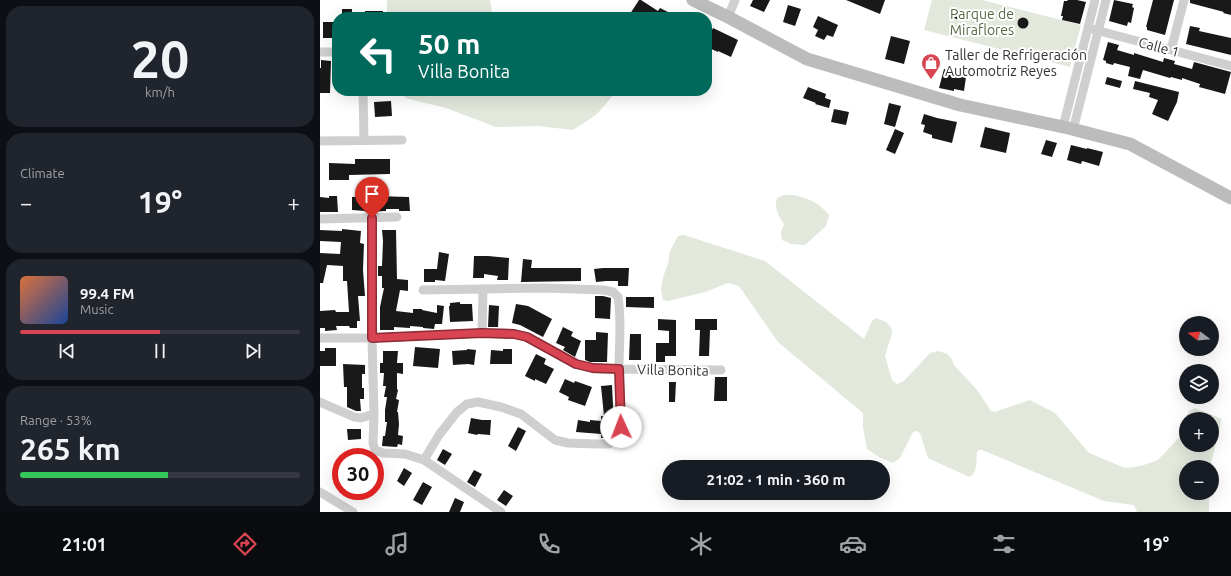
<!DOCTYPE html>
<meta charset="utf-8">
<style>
body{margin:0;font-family:Ubuntu,sans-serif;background:#20242c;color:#f1f3f6;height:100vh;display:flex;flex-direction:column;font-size:15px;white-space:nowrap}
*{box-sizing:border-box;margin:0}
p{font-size:13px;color:#9ea1a6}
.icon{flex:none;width:22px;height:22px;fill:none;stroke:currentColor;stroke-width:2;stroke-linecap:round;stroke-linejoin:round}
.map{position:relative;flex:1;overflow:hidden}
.details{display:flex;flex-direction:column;gap:6px;padding:6px;background:#0d0f14;width:320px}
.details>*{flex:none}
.guide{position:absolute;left:12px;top:12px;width:380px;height:84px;border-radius:16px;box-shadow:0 4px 16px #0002;background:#00695c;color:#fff;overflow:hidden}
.needle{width:26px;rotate:286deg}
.controls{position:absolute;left:859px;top:316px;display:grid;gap:8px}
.controls a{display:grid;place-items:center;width:40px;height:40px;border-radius:50%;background:#171b24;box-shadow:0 4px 16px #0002;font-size:20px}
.speed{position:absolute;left:12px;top:448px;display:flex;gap:8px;font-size:20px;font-weight:700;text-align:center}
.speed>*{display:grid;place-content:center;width:52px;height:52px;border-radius:50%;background:#171b24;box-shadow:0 4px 16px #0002;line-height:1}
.speed .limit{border:6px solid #d22;background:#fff;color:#111}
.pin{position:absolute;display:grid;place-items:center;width:34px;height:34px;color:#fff;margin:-41px -17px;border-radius:50% 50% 50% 0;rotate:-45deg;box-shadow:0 0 4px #0007}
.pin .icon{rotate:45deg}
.me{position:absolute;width:44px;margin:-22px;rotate:358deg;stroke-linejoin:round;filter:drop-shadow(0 0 3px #0008)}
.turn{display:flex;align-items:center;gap:14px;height:84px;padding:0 20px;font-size:18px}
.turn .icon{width:52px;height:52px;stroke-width:2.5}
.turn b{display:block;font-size:28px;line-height:34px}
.big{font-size:30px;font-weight:600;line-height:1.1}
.details .widget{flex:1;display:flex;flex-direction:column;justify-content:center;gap:6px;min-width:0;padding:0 14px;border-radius:16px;background:#20242c}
.details .dial{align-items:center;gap:0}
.dial b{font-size:52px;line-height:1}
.song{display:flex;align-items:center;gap:12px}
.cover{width:48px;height:48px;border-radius:6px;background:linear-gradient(135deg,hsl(20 70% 55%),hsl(220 70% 35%))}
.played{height:4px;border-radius:2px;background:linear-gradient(90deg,#d94452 50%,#363941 50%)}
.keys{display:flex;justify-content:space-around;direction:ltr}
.heat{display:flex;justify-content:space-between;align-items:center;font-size:22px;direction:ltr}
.charge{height:6px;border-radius:3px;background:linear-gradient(90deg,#34c759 53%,#363941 0)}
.trip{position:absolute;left:342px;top:460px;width:228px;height:40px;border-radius:20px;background:#171b24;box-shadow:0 4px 16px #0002;font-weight:600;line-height:40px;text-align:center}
.tabs{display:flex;height:64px;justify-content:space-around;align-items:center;background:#090b0e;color:#9ea1a6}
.tabs .icon{width:28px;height:28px}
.tabs .selected{color:#d94452}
.tabs b{font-size:18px;color:#f1f3f6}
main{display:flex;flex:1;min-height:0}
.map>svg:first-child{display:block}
.green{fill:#e2e8dc;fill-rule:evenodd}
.building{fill:#191919}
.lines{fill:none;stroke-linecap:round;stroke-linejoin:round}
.street{stroke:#cfcfcf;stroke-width:9}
.secondary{stroke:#bcbcbc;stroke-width:13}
.route-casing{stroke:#8d2c35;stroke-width:10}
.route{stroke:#d94452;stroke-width:7}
.labels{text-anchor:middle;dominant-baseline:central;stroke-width:4;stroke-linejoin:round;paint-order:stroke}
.park-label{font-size:14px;fill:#566b42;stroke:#fff}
.street-label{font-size:14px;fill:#323232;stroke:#fff}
.poi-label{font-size:14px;fill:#323232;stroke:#fff;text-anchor:start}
</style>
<main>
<section class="details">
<div class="widget dial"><b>20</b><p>km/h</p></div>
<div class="widget"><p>Climate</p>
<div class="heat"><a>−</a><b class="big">19°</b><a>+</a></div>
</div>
<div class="widget">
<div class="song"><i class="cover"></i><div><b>99.4 FM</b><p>Music</p></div></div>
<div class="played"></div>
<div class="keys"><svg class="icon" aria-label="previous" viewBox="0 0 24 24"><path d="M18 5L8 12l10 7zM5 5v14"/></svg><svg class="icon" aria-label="pause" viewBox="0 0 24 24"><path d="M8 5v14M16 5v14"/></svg><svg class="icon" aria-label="next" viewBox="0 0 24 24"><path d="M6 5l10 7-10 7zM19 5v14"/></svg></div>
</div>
<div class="widget"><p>Range · 53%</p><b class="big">265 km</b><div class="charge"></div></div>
</section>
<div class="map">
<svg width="911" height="512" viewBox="0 0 911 512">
<rect width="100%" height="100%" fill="#fff"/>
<path class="green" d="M67,0H170L172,12L175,17H67Z
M612,0H662L761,25L750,67L604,30Z
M84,91H297L276,115L253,130L218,126L176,127L126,108L85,98Z
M474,195C490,199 498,202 509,215L506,226L485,245L471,244L462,240L461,232L464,224C458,216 454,207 457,198L463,195Z
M364,235L445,261L544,339L552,321L556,318L566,322L572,329V333L565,356L572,380L577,384L584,381L610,353L619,351L627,354L631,358L634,365L657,390L671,411L675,412L710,400L735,413L769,453L805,468L821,466L838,460L865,431V419L869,411L875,408L902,419L890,467H866V493H889V512H817L814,505L784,501L662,450H659L657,452C656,461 658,474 649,477L608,458L600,433L597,431L593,432L580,458L573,463L559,457L547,449L543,427V413L458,342L419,286L413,284L408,283L385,292L348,301L343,300L341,289L343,277L348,264L350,251L358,236ZM866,419H892V445H866Z"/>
<path class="building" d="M319,0H321L338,11L340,8L358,17H308Z
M433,0H450L444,12L430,6Z
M526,0H565L560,14Z
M748,0H757L766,2L760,24L742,20L743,16H741L744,1H747Z
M794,0L813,4L812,7L814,8L811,23L808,22L807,26L789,21Z
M833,0H854L845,35L827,30V27H826Z
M870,0H911V15L903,13L904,12L870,3Z
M468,5L481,9L475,26L463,22Z
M632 14a5 5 0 1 1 10 0a5 5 0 1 1-10 0Z
M22,9H32V17H22Z
M45,11H63V17H45Z
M498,16L518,25L513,37L507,35L504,40L495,36L498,30L493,27Z
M697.5 23a5.5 5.5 0 1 1 11 0a5.5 5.5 0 1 1-11 0Z
M3,22H17V38H3Z
M870,26L880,28L879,31L911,38V55L866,44Z
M393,28L418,40L411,57L398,51V52L387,47V40Z
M571,36L590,41L584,64L565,59Z
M788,42L799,45L797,50L814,55V53L843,62L844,58L855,61L854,64L872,69L874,62L911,72L905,94L879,87L880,84L862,78V80L851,77L850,78L823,70L820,79L808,76L810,67L794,63L793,65L786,63V61L783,60Z
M1,60L11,61L10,93H0V68H1Z
M624,69L638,72L639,69L647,70L644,91L634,89V91L619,88Z
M787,77L802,81L800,88L785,84Z
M815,81L859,92L857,102L848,121L832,114L838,100L829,97L830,93L813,89Z
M488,87L506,94L505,98L511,100L509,108L495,104L496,103L483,98Z
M71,101L72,116L55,117L54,102Z
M569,103L581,106L575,127L564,124Z
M514,109L529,112L526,125L511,122Z
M604,114L617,118L637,122L632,143L612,138V135L603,132L605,125L601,124Z
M665,127L690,133L686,153L660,147Z
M575,129L584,133L575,154L566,150Z
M726,140L737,143L732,157L721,154Z
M751,145L767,149V148L783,152L779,166L762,161L761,164L747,160Z
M35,159H70V174L29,175V180H9V163L35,164Z
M9,196H17L18,212H0V197L9,198Z
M54,196L89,197L90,211H79V209H66V211L45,212V211L32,210V197Z
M22,229L41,231L40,243L44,244L43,270L45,296H38L40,321H37V328H30L29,326H16L17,330L5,331V328H0V311L15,310L16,312H29L27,281H23V266L7,265L3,283H0V253L20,254L21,242L0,241V230L22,231Z
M62,230H76L77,279L88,280V291L80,290L76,311L93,313V309H102V310L117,313V305L124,306L122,324H115L114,329L103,328V327L90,326V328L74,327V330H60V307L64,288H62V276H58V266H62L63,241Z
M119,252L129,254L125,281L115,280V282H104V269H117Z
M154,256H168L189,258L188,280H177L178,276L164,274V278H153Z
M203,259L212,260L211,268H261V281L201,282Z
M283,268H309L308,286H298V281H286L276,282L274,269Z
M275,296H283L291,298L290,319L275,318Z
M306,297H334V308L306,307Z
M140,302V304H152L153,321L130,322L129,306H130V303Z
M196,304L208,306L232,319L223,337L200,325L192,323Z
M169,305L179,306L178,327H168Z
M338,319L356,320V356H345V362H336V343H349V331L338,330Z
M375,319H397V330H390L389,356H379L380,330H375Z
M243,327L253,332L251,336L261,341L255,357L243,350L245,347L236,343Z
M276,332L288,333L287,362H270L265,360V340H276Z
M310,334H321V360H309Z
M95,347L120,349L118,368L93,366Z
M5,348H16V366H0V351H5Z
M147,349L156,350L154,365L148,364L133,365L132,351L147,350Z
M183,349H192V364H170L171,350L183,351Z
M63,351H78L77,363H83V374L77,373V389L78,390L76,399L79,400L77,412H78L79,424L78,435L83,436L82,445L78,444L77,447L62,446L63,436H65L67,422H65V410L67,397H64L66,386H63L64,373H60V363H63Z
M216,354L226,359L224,364L234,369L226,384L215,379V381L205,376Z
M23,364L45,365V374H42V388H44V399H40L41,411H36L27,407V387H24Z
M395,377H407V401H394Z
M245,379L254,383L255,381L272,387L265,406L248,400L249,397L239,392Z
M349,382H356L355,402H349Z
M292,385L293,405V434L287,438H281V434L256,432L258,420L270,422V420L281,421V416H284L281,386Z
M151,418L162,420H171L170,435L158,434L157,435L148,433Z
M198,427L206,431L196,451L188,446Z
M27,429H41V439L28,440Z
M123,449L132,454L125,465L117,460Z
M84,468L92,473L84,486L77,481Z
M154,470L162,474L155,487L147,482Z
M103,482L112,487L102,505L93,500Z
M184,490L193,496L186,506L177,500Z
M135,498L144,502L140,512H129Z"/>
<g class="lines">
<path class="street" d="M408,17L415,0
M768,28L911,66
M851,50L864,0
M0,52H17
M43,91L44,140
M743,127L775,0
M753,130L786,0
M0,141L82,140
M0,219L77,217
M52,219V338L54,414L53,443L55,450L63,453L85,454L104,460L181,512
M103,290L225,288L284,290L293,292L298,297C302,321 299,344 299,368C299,391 304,416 298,438L289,444H277L248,443L235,440L201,414L181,407L158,402L147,404L137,412L119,435L104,460
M162,333L163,289
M0,338H52L162,333L194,334L207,337L256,364L273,369L401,370
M0,402L34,417L41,418L54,414
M0,492L33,512"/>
<path class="secondary" d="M373,0L408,17L487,59L640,105L748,128L810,144L911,198"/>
</g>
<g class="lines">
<g class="route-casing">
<path id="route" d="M52,218V338L162,333L194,334L207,337L256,364L273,368L299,369L301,427"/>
</g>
<use href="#route" class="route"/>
</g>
<defs>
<g id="shop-pin" transform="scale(1)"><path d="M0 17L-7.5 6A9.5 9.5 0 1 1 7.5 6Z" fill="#d94452" stroke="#fff"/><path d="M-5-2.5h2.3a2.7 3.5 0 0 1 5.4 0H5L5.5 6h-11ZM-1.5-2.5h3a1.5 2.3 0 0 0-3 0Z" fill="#fff"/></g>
</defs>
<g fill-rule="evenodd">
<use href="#shop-pin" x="611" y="63"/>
</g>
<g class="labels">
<g class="park-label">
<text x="662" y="14">Parque de<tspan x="662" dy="16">Miraflores</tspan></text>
</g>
<g class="street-label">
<text transform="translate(839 47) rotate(15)">Calle 1</text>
<text transform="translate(353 370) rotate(1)">Villa Bonita</text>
</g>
<g class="poi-label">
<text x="625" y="55">Taller de Refrigeración<tspan x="625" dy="16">Automotriz Reyes</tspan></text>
</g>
</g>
</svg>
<div class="controls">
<a><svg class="needle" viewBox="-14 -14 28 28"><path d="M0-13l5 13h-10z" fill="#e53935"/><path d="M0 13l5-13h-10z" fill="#9ea1a6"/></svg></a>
<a><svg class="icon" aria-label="layers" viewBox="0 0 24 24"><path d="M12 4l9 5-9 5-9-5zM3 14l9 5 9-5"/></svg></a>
<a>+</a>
<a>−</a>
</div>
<div class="speed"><div class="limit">30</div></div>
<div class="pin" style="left:52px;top:218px;background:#d93025"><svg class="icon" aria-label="arrive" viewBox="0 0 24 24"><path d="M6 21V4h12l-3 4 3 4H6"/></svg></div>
<svg class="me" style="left:301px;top:427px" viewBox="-20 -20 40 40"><circle r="19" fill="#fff"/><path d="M0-13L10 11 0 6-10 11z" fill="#d94452"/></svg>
<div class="trip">21:02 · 1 min · 360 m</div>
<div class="guide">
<div class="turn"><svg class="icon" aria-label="left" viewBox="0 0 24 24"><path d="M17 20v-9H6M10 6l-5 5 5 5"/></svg><div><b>50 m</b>Villa Bonita</div></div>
</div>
</div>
</main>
<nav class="tabs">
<b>21:01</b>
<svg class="icon selected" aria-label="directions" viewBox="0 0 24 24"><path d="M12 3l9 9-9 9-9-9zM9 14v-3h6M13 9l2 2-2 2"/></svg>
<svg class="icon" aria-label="music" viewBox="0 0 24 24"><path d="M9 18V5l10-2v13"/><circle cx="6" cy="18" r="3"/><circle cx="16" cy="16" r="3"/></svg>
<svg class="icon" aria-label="phone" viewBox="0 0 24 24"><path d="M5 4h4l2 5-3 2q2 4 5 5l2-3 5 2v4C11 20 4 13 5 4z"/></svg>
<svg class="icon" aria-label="climate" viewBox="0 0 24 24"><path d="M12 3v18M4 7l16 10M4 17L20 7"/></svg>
<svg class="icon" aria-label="car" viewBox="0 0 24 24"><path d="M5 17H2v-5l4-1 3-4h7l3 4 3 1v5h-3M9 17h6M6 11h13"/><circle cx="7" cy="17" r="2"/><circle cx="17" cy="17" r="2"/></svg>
<svg class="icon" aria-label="filters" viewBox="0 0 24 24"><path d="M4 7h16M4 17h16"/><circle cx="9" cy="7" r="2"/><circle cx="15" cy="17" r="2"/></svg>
<b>19°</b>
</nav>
